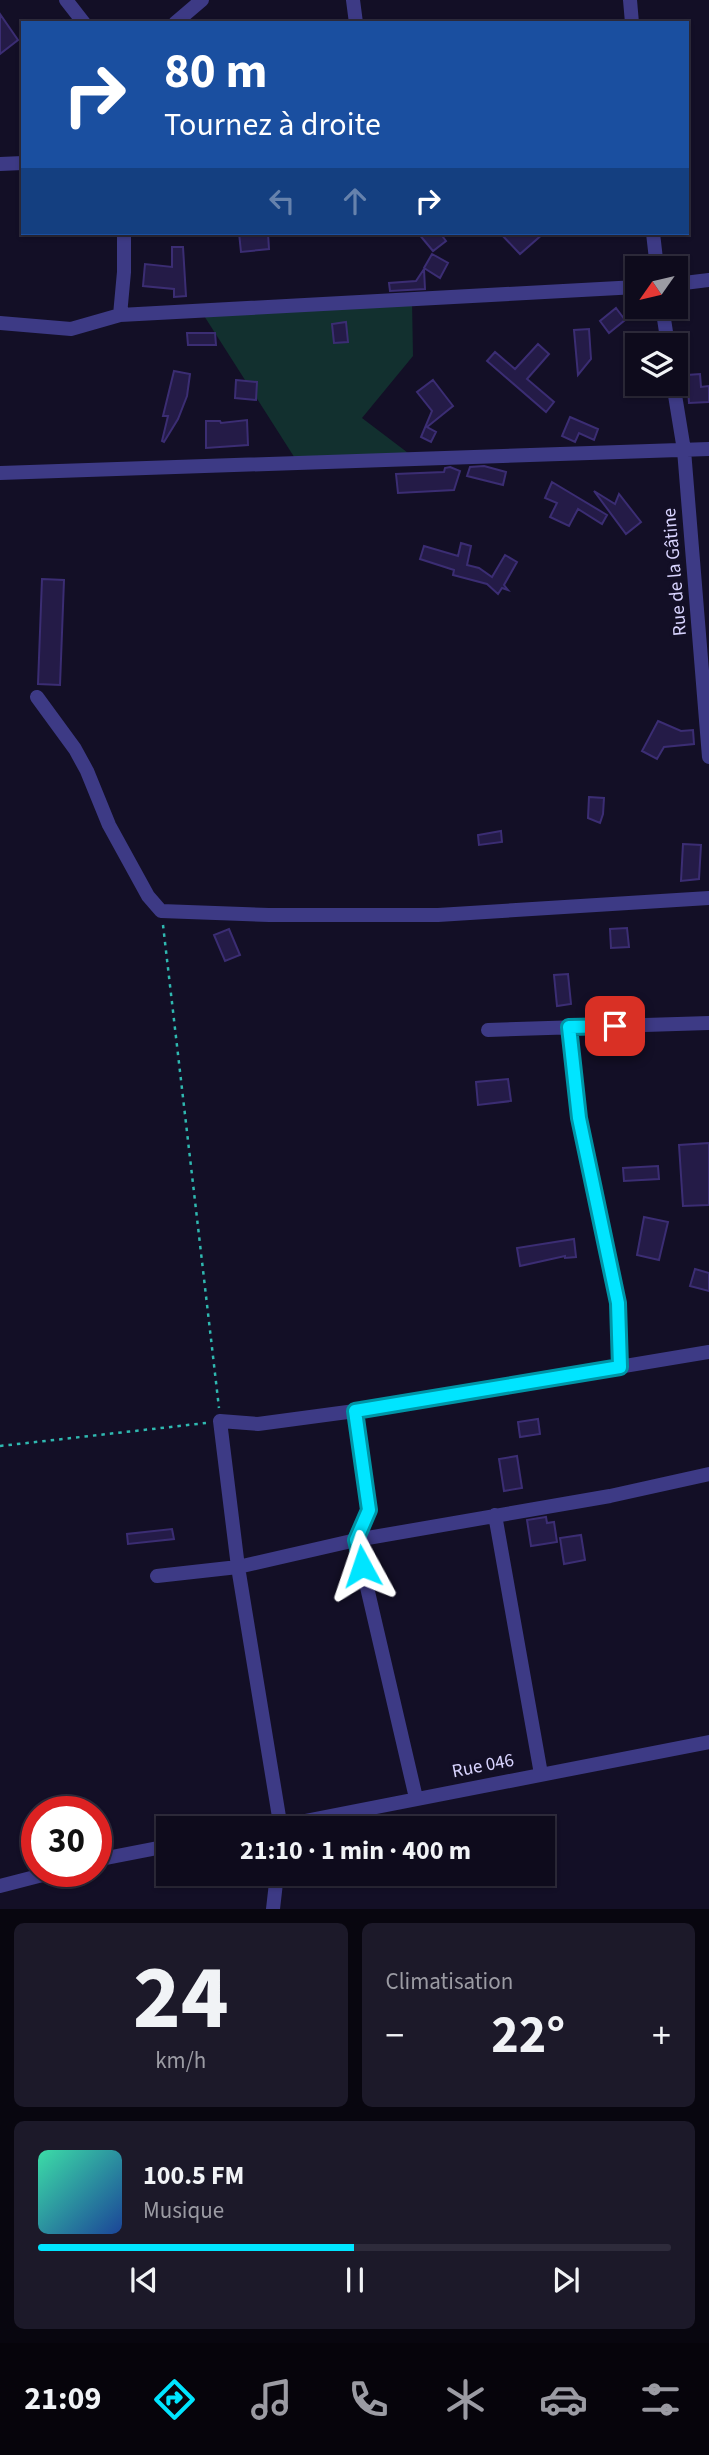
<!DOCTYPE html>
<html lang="fr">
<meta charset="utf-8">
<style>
body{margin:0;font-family:"Source Sans 3",sans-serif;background:#1c1929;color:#f1f3f6;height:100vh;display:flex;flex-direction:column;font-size:26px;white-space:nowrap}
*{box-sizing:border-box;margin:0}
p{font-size:23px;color:#9b9ba3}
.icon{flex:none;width:38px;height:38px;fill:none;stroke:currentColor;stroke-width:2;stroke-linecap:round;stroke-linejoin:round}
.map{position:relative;height:1909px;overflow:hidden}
.side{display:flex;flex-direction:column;gap:14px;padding:14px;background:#08060f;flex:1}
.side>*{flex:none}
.guide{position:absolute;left:21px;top:21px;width:668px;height:214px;border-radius:0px;box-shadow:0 2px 5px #0004,0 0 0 2px #2e2b3b;background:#1a4fa0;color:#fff;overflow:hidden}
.needle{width:46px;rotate:236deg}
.tools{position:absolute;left:625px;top:256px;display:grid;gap:14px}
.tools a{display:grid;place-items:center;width:63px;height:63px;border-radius:0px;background:#0e0b1c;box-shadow:0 2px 5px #0004,0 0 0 2px #2e2b3b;font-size:35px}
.speed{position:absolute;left:21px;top:1796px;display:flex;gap:14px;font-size:35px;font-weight:700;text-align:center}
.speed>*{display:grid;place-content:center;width:91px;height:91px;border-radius:50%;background:#0e0b1c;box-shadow:0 2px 5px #0004,0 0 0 2px #2e2b3b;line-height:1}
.speed .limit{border:10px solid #d22;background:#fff;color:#111}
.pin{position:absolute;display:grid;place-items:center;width:60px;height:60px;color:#fff;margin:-30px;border-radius:14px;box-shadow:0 4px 10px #0006}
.me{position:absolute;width:77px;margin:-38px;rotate:355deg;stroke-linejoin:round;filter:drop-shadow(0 0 5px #0008)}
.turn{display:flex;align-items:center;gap:24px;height:147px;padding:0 28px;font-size:32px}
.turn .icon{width:91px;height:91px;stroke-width:2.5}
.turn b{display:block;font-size:49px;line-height:60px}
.lanes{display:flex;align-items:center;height:66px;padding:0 28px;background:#0003;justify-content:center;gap:35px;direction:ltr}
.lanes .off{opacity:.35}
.big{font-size:52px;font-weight:700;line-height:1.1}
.side .card{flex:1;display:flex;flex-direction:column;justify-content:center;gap:10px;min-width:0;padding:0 24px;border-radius:10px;background:#1c1929}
.side .dial{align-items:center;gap:0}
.dial b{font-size:91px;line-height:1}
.song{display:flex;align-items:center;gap:21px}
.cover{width:84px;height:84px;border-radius:10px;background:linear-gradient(135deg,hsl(160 70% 55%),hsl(220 70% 35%))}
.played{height:7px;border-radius:4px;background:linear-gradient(90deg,#00e5ff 50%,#2e2b3b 50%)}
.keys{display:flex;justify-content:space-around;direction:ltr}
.heat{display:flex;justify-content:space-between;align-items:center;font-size:38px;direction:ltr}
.side .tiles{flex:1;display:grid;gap:14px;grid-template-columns:1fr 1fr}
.card:last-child{grid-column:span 2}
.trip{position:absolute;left:156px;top:1816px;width:399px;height:70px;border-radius:0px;background:#0e0b1c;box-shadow:0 2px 5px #0004,0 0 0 2px #2e2b3b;font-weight:700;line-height:70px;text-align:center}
.dock{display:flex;height:112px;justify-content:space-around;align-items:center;background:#06040b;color:#9b9ba3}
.dock .icon{width:49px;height:49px}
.dock .on{color:#00e5ff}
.dock b{font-size:32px;color:#f1f3f6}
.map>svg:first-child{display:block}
.green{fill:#12302f}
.building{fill:#241b47;stroke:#3b2d73;stroke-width:2}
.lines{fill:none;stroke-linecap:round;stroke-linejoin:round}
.path{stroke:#2fb8b0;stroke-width:2.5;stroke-dasharray:3.5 5;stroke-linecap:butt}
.minor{stroke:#3d3a85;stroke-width:14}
.route-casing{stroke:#0095a6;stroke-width:18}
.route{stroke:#00e5ff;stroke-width:12}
.labels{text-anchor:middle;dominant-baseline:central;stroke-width:7;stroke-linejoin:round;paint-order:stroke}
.street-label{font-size:19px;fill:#d9d4ff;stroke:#130f26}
</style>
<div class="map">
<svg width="709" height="1909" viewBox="0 0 709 1909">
<rect width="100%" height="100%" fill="#130f26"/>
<path class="green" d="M412,300L413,356L362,418L416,459L298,463L201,311Z"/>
<path class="building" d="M0,14L18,40L0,54Z
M239,233H268L269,249L241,252Z
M418,233H440L446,241L433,251Z
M500,233H544L520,254Z
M172,247H183L186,296L174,297V289L143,286L145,264L172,267Z
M432,254L448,263L440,278L424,268Z
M424,269L425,289L390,291L389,283L416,281Z
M616,308L625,320L609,333L600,321Z
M346,322L348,342L334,343L332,324Z
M589,329L591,359L578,375L574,330Z
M187,333H215L216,345H188Z
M538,344L549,354L527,379L554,402L546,412L487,361L495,352L515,369Z
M174,371L190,374L187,396L178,419L164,442L162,441L168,416H163Z
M700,374L701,387L709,386V402L689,403L687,375Z
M236,380L257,382L256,400L235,398Z
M433,380L453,406L427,427L436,432L431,442L421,437L432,411L417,392Z
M570,417L598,429L594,440L579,433L575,442L562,436Z
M247,420L248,445L206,448V421H220L221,423Z
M484,466L506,472L503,485L467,476L470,467Z
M450,467L460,471L454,490L398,493L396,474L444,472L445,468Z
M552,482L607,515L602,524L578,509L569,526L550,517L557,503L545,498Z
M594,491L615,504L619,494L641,522L626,534Z
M461,543L471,546L467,565L479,568L492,577L505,555L517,562L504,585L508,590L502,588L498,594L487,584L453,575L454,570L420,559L424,546L458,556Z
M42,579L64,580L60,685L38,684Z
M658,721L681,731L693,730L694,744L664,747L657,759L642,751Z
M589,797L604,798L603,814L600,823L588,818Z
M501,831L502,842L479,845L478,835Z
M683,844L701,845L699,879L681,881Z
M627,928L629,947L611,948L610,929Z
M229,929L240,955L225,961L214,935Z
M568,974L571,1004L557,1006L554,975Z
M508,1079L511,1101L478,1105L476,1082Z
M709,1143V1205L683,1206L679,1145Z
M658,1166L659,1179L624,1181L623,1168Z
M644,1217L668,1222L659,1260L637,1255Z
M574,1239L576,1257L565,1258V1256L520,1266L517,1248Z
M695,1269L709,1273V1291L690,1286Z
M538,1419L540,1434L520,1437L518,1422Z
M517,1456L522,1488L504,1491L499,1459Z
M546,1517L547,1523L554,1522L557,1542L531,1546L527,1520Z
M172,1529L174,1539L128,1544L127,1534Z
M581,1535L585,1560L564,1564L560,1538Z"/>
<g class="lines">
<path class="path" d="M163,925L219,1408
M0,1446L206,1423"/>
<path class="minor" d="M66,0L84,23
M353,0L356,23
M630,0L632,23
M175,23L202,0
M0,164L23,163
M653,233L657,268
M676,284L709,280
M662,306L668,345
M120,315L124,272V233
M0,323L71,329L120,315L637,287
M673,383L684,450L709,757
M0,473L709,449
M37,697L75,749L87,771L109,825L148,896L161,911L269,915H438L709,898
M569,1028L579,1118L618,1302L620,1367
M488,1030L709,1023
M355,1411L369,1510L356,1540L416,1798
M495,1515L541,1774
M157,1576L238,1567L356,1540L610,1496L709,1474
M264,1829L709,1742
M281,1829L238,1567L220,1421L258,1424L355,1411L709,1352
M96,1860L168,1846
M0,1886L58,1871
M273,1909L277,1874"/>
</g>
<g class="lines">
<g class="route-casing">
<path id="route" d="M362,1566L356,1540L369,1510L355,1411L620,1367L618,1303L579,1118L569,1027L615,1026"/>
</g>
<use href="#route" class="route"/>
</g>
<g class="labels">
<g class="street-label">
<text transform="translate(675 572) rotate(-95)">Rue de la Gâtine</text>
<text transform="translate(483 1766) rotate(-11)">Rue 046</text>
</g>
</g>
</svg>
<div class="tools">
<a><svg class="needle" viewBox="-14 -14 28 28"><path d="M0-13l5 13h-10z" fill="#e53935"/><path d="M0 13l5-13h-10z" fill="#9b9ba3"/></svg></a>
<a><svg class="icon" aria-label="layers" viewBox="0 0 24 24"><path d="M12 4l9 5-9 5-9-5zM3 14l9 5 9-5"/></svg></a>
</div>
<div class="speed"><div class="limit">30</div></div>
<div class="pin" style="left:615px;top:1026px;background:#d93025"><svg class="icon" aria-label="arrive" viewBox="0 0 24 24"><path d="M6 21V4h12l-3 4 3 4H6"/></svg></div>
<svg class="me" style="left:362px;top:1566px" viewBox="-20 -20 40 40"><path d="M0-17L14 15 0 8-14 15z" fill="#00e5ff" stroke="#fff" stroke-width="4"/></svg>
<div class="trip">21:10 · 1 min · 400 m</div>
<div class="guide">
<div class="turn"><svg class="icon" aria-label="right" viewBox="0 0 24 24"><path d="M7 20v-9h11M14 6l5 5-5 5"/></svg><div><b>80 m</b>Tournez à droite</div></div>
<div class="lanes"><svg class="icon off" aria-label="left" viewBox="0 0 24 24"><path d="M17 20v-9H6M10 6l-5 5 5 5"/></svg><svg class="icon off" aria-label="ahead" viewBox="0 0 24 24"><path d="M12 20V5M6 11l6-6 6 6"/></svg><svg class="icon" aria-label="right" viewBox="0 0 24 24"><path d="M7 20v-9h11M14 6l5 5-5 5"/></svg></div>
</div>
</div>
<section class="side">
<div class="tiles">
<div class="card dial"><b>24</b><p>km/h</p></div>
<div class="card"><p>Climatisation</p>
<div class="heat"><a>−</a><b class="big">22°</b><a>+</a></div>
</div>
<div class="card">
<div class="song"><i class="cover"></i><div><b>100.5 FM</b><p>Musique</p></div></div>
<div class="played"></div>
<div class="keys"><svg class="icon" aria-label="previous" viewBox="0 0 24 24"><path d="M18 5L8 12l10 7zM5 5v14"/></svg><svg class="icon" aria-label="pause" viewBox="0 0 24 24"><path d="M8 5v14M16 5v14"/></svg><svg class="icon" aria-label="next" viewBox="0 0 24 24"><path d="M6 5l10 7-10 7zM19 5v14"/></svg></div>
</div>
</div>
</section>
<nav class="dock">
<b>21:09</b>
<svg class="icon on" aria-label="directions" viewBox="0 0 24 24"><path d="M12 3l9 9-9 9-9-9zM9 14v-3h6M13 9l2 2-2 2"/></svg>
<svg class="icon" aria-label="music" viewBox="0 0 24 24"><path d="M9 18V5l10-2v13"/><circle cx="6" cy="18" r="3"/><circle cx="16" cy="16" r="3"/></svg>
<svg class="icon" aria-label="phone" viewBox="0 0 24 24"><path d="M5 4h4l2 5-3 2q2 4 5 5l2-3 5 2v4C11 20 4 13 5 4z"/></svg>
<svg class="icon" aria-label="climate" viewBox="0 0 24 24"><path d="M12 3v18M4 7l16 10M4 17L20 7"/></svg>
<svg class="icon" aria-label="car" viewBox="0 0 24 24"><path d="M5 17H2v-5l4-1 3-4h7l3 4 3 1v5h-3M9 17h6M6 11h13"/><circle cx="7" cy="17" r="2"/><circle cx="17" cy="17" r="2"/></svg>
<svg class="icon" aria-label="filters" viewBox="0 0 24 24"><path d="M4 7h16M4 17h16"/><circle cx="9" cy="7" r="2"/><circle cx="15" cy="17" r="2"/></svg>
</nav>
